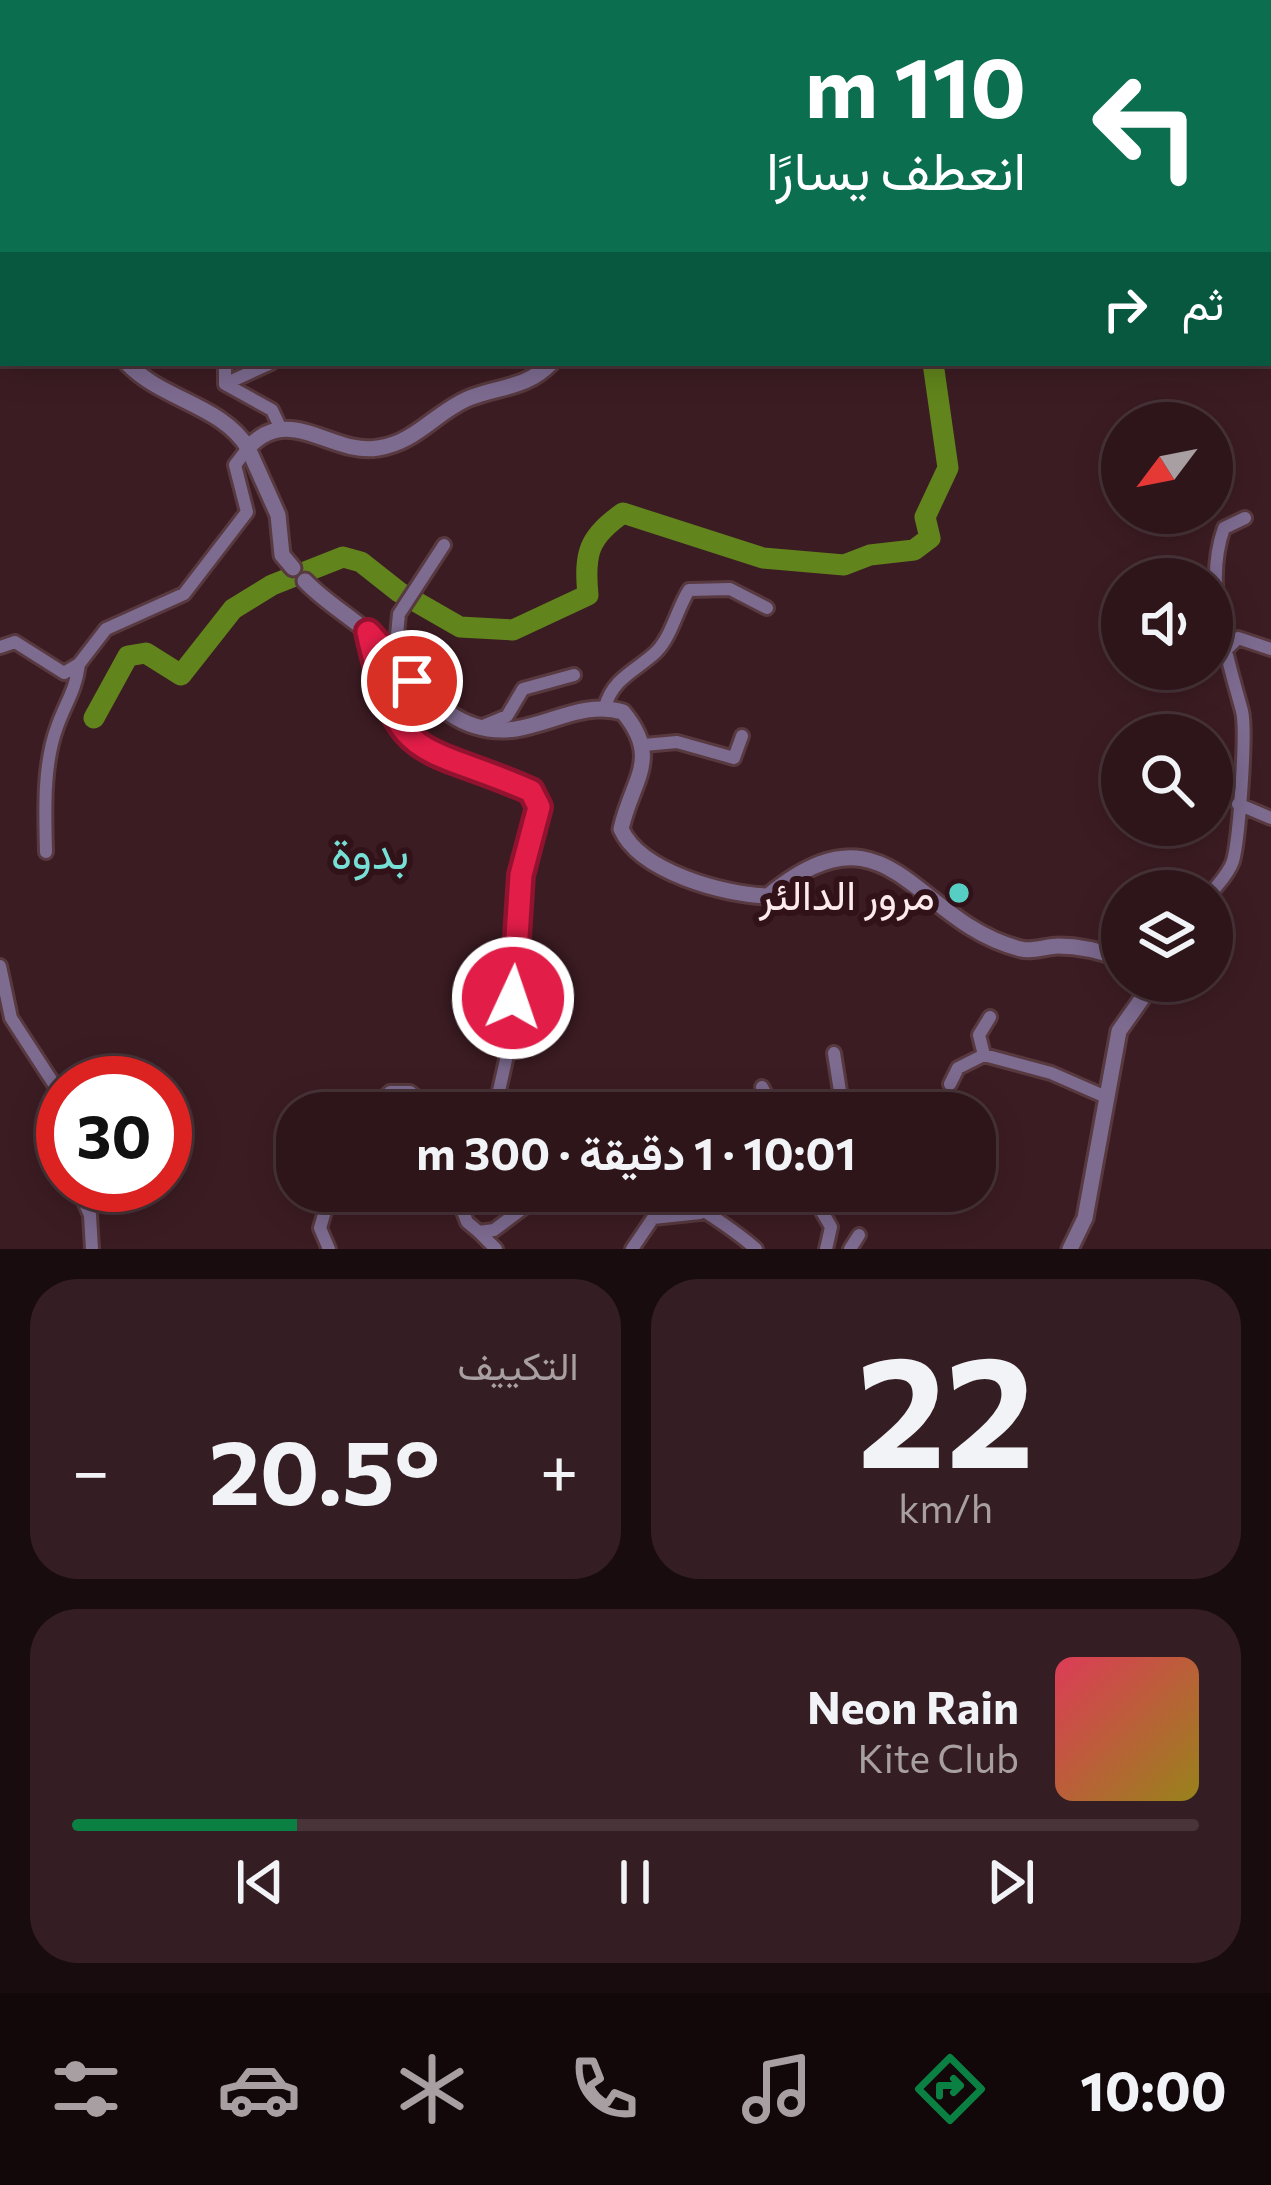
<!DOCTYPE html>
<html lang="ar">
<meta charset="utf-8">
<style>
body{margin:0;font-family:Commissioner,Vazirmatn,sans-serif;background:#351e23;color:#f1f3f6;direction:rtl;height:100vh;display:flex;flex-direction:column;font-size:45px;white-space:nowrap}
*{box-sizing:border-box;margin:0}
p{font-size:39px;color:#a79fa2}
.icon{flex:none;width:66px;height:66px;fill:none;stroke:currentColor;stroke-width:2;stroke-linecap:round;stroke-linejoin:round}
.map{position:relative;height:1249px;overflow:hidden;direction:ltr}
.sheet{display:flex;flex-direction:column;gap:30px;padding:30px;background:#190c0e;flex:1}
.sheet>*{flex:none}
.hud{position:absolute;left:0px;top:0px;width:1272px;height:366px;box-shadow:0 6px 30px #0003,0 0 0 3px #483439;direction:rtl;background:#0b6e4f;color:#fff;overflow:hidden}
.needle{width:78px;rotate:238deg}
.buttons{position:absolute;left:1101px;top:402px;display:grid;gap:24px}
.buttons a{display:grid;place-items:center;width:132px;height:132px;border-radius:50%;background:#2d151a;box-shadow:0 6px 30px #0003,0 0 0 3px #483439;font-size:60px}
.speed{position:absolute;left:36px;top:1056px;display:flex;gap:24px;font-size:60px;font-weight:700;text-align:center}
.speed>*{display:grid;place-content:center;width:156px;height:156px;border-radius:50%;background:#2d151a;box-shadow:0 6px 30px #0003,0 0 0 3px #483439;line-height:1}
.speed .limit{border:18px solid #d22;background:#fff;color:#111}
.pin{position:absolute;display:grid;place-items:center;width:102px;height:102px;color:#fff;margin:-51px;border:6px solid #fff;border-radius:50%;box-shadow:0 3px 12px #0007}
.me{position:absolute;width:132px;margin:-66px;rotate:3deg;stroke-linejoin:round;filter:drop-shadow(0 0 9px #0008)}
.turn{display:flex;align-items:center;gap:42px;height:252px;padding:0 48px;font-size:54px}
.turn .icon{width:156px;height:156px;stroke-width:2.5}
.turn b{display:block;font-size:84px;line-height:102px}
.then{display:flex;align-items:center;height:114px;padding:0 48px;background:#0003;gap:24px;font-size:45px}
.big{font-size:90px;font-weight:700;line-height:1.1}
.sheet .widget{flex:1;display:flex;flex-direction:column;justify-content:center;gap:18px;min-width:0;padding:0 42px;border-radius:48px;background:#351e23}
.sheet .dial{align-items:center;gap:0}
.dial b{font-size:156px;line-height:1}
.song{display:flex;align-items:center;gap:36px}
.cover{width:144px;height:144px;border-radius:18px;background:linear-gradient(135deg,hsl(350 70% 55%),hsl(50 70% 35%))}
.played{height:12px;border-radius:6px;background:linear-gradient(90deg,#0b8043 20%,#483439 20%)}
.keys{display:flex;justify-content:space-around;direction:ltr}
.heat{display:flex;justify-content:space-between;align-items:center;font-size:66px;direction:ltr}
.sheet .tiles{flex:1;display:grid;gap:30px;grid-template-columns:1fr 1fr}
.widget:last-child{grid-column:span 2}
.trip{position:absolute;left:276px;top:1092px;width:720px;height:120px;border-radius:48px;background:#2d151a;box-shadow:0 6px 30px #0003,0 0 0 3px #483439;font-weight:700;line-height:120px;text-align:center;direction:rtl}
.tab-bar{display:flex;height:192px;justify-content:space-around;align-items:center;background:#12080a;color:#a79fa2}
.tab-bar .icon{width:84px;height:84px}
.tab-bar .active{color:#0b8043}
.tab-bar b{font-size:54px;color:#f1f3f6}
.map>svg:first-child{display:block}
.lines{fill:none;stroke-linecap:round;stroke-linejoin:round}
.river{stroke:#61851c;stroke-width:21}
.minor-casing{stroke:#57393f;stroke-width:18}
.tertiary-casing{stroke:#57393f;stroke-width:21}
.minor{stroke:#7d6b90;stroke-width:12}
.tertiary{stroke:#7d6b90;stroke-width:15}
.route-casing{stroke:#92132f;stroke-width:30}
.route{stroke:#e11d48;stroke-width:21}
.poi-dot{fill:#56cec3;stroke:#311219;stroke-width:4.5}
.labels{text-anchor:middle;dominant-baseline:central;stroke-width:12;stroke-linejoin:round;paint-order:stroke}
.poi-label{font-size:42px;fill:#fceaed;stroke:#311219;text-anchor:end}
.neighbourhood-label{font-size:45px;fill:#76e0d6;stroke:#311219}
</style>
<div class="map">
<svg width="1271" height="1249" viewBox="0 0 1271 1249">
<rect width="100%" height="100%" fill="#3c1c23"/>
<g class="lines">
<path class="river" d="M1120,3L1121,0
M94,718L128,656L146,653L181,675L233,609L272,585L343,557L361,562L399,592L460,627L513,630L588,595C584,554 588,537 623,513L763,558L844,565L870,555L914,550L930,538L925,517L948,468L933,363"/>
<g class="minor-casing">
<path id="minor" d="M569,0L570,3
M297,1L299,0
M385,3V0
M849,3L851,0
M225,363V384L272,410L281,429
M225,384L271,363
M368,633C398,768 420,742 531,791L539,807L521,875L510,1042L494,1113
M0,647L15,642L64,673L79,664L106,629L184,594L247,512L235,465L248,448
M1225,651L1238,638L1271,649
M413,681L415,660L397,635L399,614L444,545
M605,707C613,677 638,670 657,651C672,635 677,609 689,590L730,589L767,608
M478,728L507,716L523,689L574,675
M644,745L677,742L734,758L742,736
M1238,804L1271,818
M46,852C45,811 43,765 57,727C65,704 76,690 79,664
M1212,892C1220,882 1229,873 1233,861C1239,839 1247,731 1242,711C1227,656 1203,585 1224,528L1245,518
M0,966L11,1018L63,1098
M984,1055L979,1035L990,1017
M950,1084L958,1068L984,1055L1051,1073L1106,1097
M762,1087L776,1113
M368,1113L390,1092H410L436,1113
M806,1113L842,1104L834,1053
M77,1185L90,1215L92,1249
M469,1191L461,1206L467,1222L479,1232L494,1230L546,1191
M674,1191C701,1210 731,1226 756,1249
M810,1191L831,1227L826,1249
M479,1232L496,1249
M329,1249L320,1228L331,1191
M632,1249L653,1218L700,1213
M850,1249L859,1235"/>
</g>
<g class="tertiary-casing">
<path id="tertiary" d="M722,0V3
M0,279L3,281
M127,363C162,400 222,405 248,448
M293,568L282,555L278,515L248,448C289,402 332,456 378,448C415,443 435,413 467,399C498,386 526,389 551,363
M305,581C324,601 348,615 369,633C415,674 444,739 516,729C553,723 585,701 623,712C662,759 632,779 621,829C640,872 725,895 768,896C890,795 914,923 1021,949C1033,952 1047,946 1058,946C1081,946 1101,951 1122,959
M1070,1249L1085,1218L1119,1031L1141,1000L1145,981"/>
</g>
<use href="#minor" class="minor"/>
<use href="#tertiary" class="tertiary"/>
</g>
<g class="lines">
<g class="route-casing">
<path id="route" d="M412,681L368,632C398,768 420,742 531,791L539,807L521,875L513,998"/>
</g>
<use href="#route" class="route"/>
</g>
<circle class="poi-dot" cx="959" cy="893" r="12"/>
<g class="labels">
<g class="poi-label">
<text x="935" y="893">مرور الدالئر</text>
</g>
<g class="neighbourhood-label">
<text x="370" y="850">بدوة</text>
</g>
</g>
</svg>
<div class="buttons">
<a><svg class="needle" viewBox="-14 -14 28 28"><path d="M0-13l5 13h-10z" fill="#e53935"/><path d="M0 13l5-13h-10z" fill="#a79fa2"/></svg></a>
<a><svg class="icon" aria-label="sound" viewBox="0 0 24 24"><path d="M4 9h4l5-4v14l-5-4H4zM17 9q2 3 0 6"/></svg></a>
<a><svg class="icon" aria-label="search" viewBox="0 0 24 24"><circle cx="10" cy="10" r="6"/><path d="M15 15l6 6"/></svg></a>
<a><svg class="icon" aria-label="layers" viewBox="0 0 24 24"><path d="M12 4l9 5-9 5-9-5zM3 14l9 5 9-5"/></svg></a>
</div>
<div class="speed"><div class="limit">30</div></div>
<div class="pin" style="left:412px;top:681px;background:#d93025"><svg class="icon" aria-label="arrive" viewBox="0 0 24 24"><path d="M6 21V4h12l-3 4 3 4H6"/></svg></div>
<svg class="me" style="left:513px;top:998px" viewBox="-20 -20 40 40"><circle r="17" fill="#e11d48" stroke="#fff" stroke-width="3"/><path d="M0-11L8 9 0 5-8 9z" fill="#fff"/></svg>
<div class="trip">10:01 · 1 دقيقة · 300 m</div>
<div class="hud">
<div class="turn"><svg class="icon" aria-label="left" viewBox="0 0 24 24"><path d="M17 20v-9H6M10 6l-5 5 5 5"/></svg><div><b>110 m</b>انعطف يسارًا</div></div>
<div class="then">ثم<svg class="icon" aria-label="right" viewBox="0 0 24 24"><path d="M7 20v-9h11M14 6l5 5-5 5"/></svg></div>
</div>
</div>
<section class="sheet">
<div class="tiles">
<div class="widget dial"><b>22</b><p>km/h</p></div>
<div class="widget"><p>التكييف</p>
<div class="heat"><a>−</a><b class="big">20.5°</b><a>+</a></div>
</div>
<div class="widget">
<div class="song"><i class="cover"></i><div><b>Neon Rain</b><p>Kite Club</p></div></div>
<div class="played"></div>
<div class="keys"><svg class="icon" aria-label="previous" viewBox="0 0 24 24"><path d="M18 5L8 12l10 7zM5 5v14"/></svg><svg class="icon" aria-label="pause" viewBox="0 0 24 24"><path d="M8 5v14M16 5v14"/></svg><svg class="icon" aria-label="next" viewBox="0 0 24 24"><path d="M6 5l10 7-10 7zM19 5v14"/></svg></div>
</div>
</div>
</section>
<nav class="tab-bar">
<b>10:00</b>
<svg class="icon active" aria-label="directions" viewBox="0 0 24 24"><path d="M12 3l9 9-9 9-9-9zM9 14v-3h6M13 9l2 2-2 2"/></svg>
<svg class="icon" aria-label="music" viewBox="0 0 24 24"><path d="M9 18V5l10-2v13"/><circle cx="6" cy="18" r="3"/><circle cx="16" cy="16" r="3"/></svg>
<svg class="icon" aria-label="phone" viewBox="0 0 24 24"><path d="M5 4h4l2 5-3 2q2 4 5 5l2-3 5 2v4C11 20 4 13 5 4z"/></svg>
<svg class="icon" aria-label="climate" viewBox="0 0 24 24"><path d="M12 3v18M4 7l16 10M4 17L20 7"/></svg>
<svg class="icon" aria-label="car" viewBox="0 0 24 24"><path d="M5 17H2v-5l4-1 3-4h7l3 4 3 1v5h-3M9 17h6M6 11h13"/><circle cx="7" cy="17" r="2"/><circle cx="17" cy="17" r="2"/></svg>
<svg class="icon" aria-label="filters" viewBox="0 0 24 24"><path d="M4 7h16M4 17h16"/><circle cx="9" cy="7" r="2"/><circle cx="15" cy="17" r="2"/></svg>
</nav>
